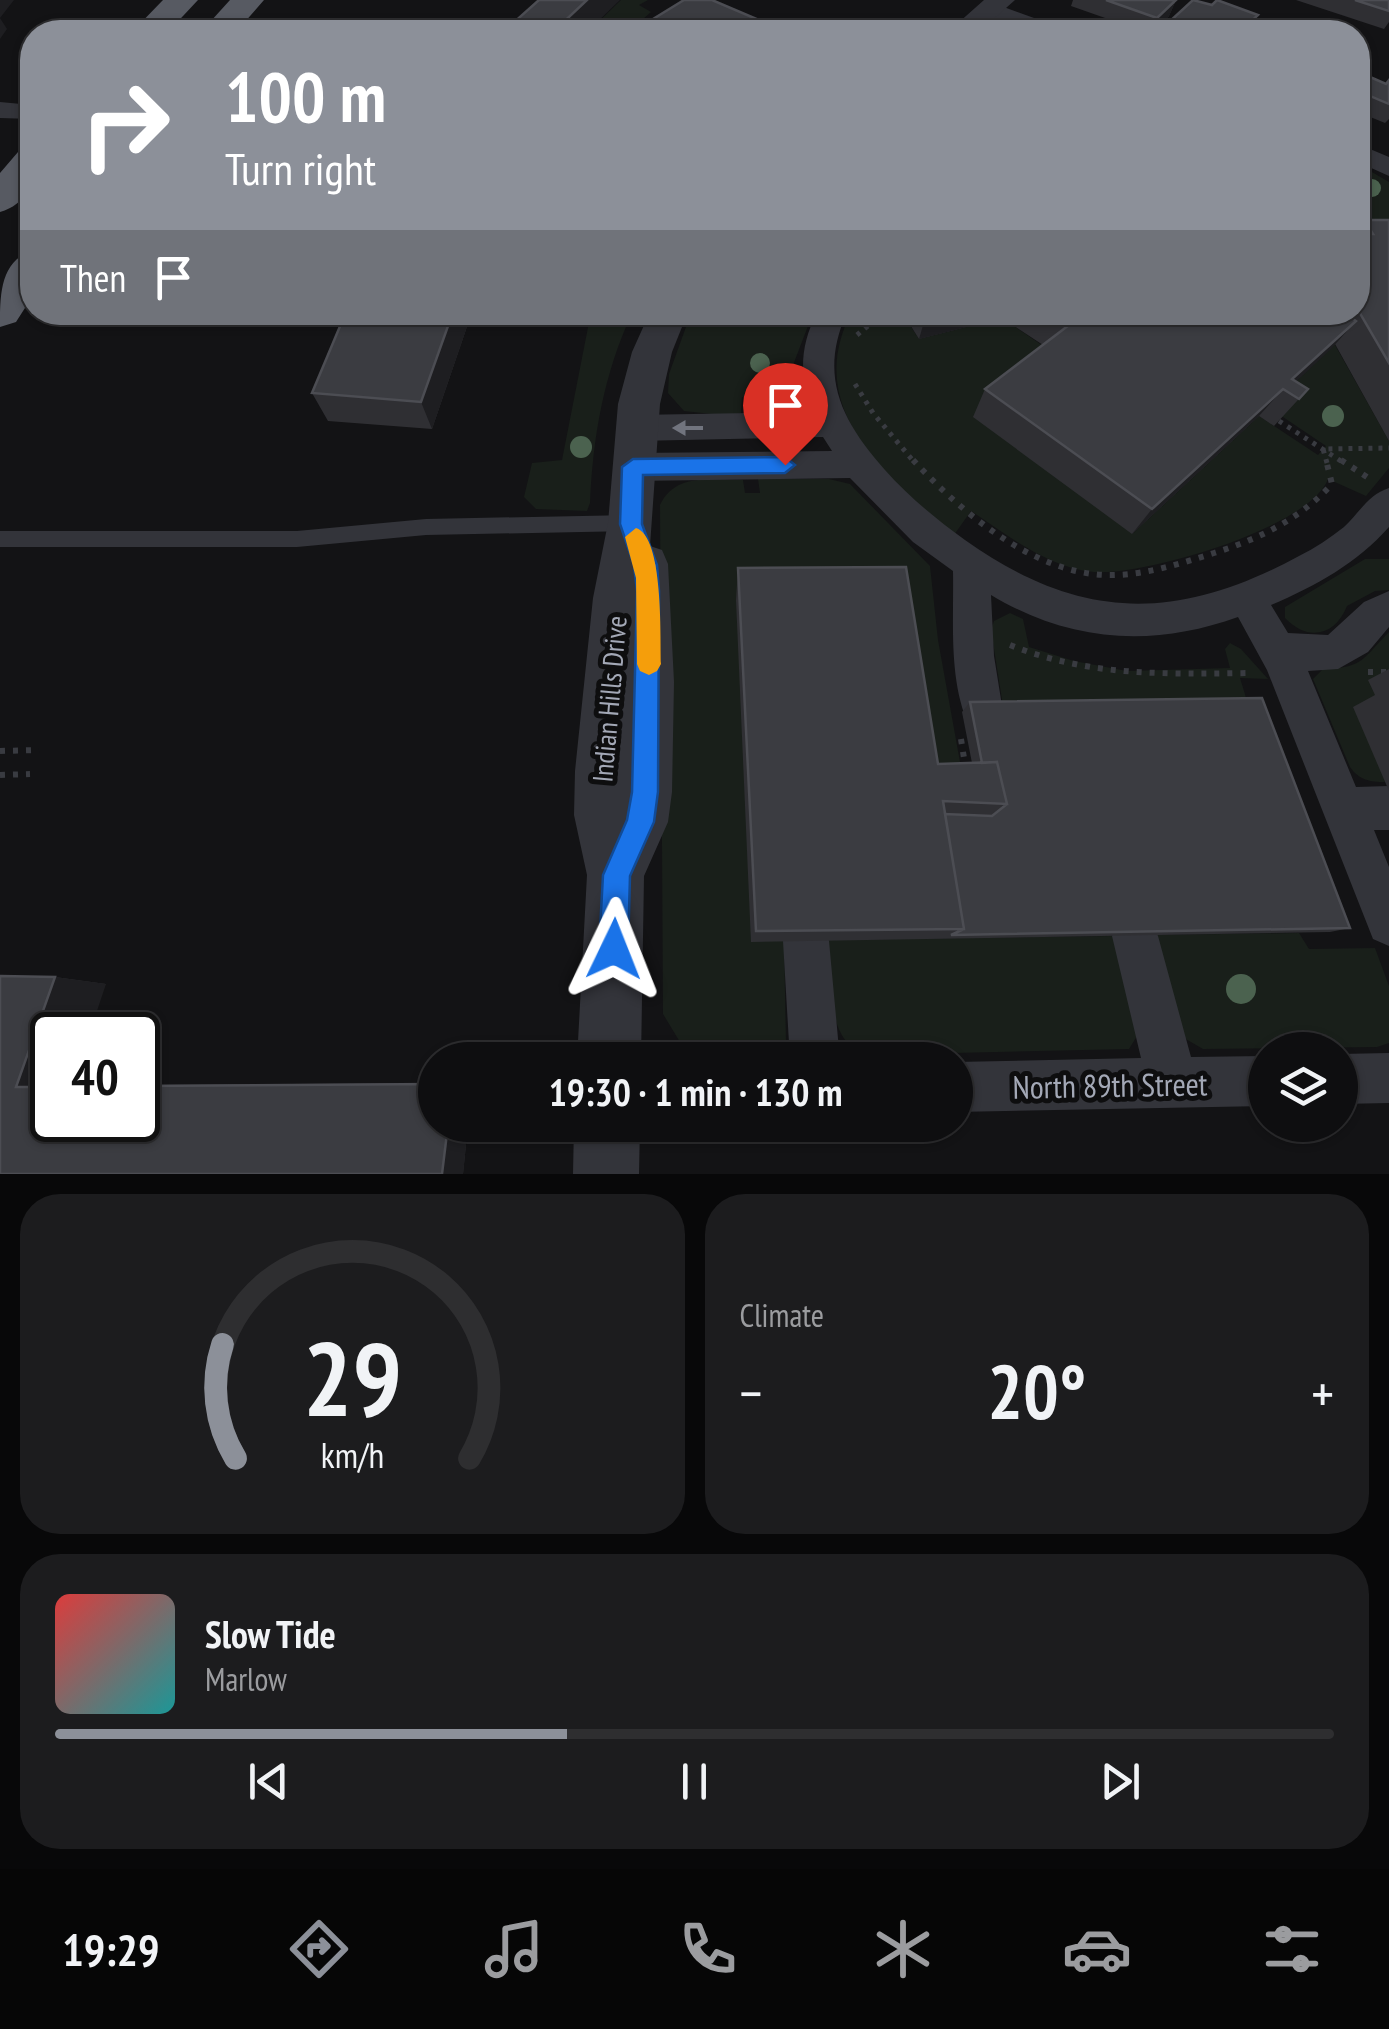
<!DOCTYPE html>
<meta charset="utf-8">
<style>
body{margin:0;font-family:"PT Sans Narrow",sans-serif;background:#1c1c1e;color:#f1f3f6;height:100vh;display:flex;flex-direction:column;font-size:38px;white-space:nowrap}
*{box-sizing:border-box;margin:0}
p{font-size:32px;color:#9b9c9f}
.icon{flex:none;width:55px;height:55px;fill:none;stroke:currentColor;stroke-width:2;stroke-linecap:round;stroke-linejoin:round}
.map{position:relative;height:1174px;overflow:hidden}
.drawer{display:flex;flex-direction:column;gap:20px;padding:20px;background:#080809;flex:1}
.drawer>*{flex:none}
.guide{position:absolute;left:20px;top:20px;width:1350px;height:305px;border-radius:40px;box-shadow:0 2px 8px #0004,0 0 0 2px #2e2e30;background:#8c9099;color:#fff;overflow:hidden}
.fabs{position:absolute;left:1248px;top:1032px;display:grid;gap:20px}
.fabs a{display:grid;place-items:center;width:110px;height:110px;border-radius:50%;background:#0e0e10;box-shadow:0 2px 8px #0004,0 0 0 2px #2e2e30;font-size:50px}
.speed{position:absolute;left:30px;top:1012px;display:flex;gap:20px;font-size:50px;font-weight:700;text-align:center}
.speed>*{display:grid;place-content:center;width:130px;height:130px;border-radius:50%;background:#0e0e10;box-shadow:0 2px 8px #0004,0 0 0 2px #2e2e30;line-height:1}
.speed .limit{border:5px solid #111;border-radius:15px;background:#fff;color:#111}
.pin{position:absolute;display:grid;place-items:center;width:85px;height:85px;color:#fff;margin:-102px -42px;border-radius:50% 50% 50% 0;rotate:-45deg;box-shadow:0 0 10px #0007}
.pin .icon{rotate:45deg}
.me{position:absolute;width:110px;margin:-55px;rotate:2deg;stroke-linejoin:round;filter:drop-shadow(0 0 8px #0008)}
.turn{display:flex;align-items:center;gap:35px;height:210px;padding:0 40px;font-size:45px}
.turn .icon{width:130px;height:130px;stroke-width:2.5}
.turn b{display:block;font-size:70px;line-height:85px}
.then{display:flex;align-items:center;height:95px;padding:0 40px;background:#0003;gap:20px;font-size:38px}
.big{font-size:75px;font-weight:700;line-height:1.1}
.drawer .tile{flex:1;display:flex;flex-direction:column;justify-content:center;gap:15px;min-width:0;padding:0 35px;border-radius:40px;background:#1c1c1e}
.drawer .dial{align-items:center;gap:0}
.dial svg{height:260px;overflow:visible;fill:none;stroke:#2e2e30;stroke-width:7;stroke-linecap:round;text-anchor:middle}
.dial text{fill:#f1f3f6;stroke:none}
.song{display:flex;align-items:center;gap:30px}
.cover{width:120px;height:120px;border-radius:15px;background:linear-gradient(135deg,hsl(0 70% 55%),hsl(180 70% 35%))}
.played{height:10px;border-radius:5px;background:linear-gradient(90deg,#8c9099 40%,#2e2e30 40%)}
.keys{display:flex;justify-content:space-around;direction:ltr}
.heat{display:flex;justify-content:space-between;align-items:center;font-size:55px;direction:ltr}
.drawer .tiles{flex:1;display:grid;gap:20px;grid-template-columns:1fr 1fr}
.tile:last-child{grid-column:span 2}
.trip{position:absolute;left:418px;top:1042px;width:555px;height:100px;border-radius:50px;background:#0e0e10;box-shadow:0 2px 8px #0004,0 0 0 2px #2e2e30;font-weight:700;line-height:100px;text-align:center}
.menu{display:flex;height:160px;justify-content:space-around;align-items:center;background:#060606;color:#9b9c9f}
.menu .icon{width:70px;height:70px}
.menu .selected{color:#8c9099}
.menu b{font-size:45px;color:#f1f3f6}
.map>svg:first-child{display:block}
.green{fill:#191f1a}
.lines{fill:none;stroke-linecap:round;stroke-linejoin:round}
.path-far1{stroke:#393b41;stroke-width:5;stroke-dasharray:4 6;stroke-linecap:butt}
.path{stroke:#393b41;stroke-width:6;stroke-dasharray:5 8;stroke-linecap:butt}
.service{fill:#33343a;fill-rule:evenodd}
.minor{fill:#33343a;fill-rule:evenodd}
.tertiary{fill:#33343a;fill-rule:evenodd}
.trunk{fill:#575a62;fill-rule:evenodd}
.tree{fill:#4b624f}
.wall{fill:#2f2f33}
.shaded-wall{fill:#1e1e21}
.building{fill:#3b3c41;stroke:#4c4d53;stroke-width:2.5}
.oneway{fill:#71747e}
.route{fill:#1a73e8;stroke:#114b97;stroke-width:2.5}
.slow{fill:#f59e0b}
.labels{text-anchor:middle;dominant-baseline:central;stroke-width:10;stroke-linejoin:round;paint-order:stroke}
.street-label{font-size:28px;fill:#a3a8b6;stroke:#0e0e0f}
.near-street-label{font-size:32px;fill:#a3a8b6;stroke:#0e0e0f}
</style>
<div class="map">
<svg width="1389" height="1174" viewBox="0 0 1389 1174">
<rect width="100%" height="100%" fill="#131315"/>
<path class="green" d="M621,0H648L639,5L651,12L642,20L669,32H588Z
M1358,164L1389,182V249H1358Z
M591,312L632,313C604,374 593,435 590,503L587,511L536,509L524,497L532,463L562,460Z
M691,313H813L785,386L753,409L750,397H742L741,413L722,415L684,411L668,393L669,374Z
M851,313H902L919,339L1002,318L1055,354L1132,534L1259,416L1318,455L1326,446L1268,407L1317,313L1389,441V468L1366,496L1328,479C1310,528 1143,576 1094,572C1049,568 1007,535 971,511L954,535C887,476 802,410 851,313Z
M758,479H829L850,484L930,566L938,640L964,784L784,941L786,1043C758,1063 714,1058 683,1047L663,1014L660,505C675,472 713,480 743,480L745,493H760Z
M1365,559H1389V590L1375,591L1347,606C1335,636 1308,642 1285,618V607Z
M1010,613L1023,619L1029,647L1074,661L1127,671L1230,668L1225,649L1230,643L1241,649L1268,679L1240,678L1248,704L1004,712L991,630L994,621Z
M1389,632V680L1381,707L1385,782C1370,782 1359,780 1350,767L1313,679L1323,669C1364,668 1363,658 1389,632Z
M1299,933L1309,949L1375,948L1389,986V1043L1377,1047L1203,1049L1184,1038L1154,935Z
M1113,936L1137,1036L1129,1049L867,1055C824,1043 831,976 828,940Z"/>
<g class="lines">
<path class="path-far1" d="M857,335L875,320L896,312
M855,384L873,413L915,463
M1279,421L1344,463
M1327,463L1323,449L1389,448"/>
<path class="path" d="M913,460C963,514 1038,578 1116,575C1149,574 1182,563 1214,553C1259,539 1300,519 1332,484L1326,460
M1341,460L1373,481
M1010,645C1090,677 1167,674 1252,673
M1368,672H1389
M961,739L966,771
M0,751L39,750
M0,775L30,774"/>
<path class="service" d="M631,515L638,517L641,523L638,529L631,531L426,535L297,547H0V531H297L426,519Z"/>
<path class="minor" d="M990,2L1059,27L1063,32H1031L982,14L979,9L982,4Z
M0,102L32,105V119L0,118Z
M1358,144L1389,157V176L1358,162Z
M817,312H847C818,377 842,421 885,470C908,496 936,519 965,540C1080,622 1177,622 1299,556C1315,548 1330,538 1344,527C1359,513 1369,494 1389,488V527C1357,563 1316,586 1271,605L1288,633L1328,635L1364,602L1389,591V627L1368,652L1338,669L1308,671L1356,787L1389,786V830H1374L1389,867V946L1373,939L1267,670L1238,617C1152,648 1069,642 991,595L994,656L1003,712L997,726L983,731L969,726C948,679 954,621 953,571L913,542L850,478L633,481L621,477L616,467L621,457L633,453L832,451L823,437L636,441L624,437L619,428L624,419L636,415L811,412C800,374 799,349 817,312Z
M1135,913L1151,920L1158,936L1191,1057L1265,1056V1106L955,1112V1062L1141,1058L1112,936L1119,920Z
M806,918L823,924L829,941L840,1060H790L783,941L789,924Z
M1389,1053V1103L1340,1104V1054Z"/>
<path class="tertiary" d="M984,0H1015L979,32H948Z
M650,312H688L672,352L660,404L650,546L662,550L668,564L674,682L672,792L668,822L644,876L641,1060H577L587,875L574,815L575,771L593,598L608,523L618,404L632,352Z
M574,1125H640L639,1174H573Z"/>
<path class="trunk" d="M163,0H198L168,32H132Z
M230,0H264L236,32H201Z
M32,148C34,176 32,203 0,212V173L18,152Z
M32,251V297L16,322L0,327C0,295 0,261 32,251Z"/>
</g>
<g class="tree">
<circle cx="1372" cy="188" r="9"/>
<circle cx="760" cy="363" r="10"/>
<circle cx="1333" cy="416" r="11"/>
<circle cx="581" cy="447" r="11"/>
<circle cx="1241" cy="989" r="15"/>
</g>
<path class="wall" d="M1073,0H1176L1169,16L1152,32H1145L1071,6Z
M1296,0H1389V22L1384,29Z
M1168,23L1249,31L1248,32H1163Z
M1389,80V119L1385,123L1358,112V89L1386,84Z
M1364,220H1389V441L1335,344L1296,381L1308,389L1274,426L1259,416L1132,534L973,417L985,389L1043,345L1002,318L919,339L902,312H1358V228Z
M472,312L432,429L328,421L312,393Z
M738,568L938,764L972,763L962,712L970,702L1350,928L1330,932L751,942L736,600Z
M1389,669V791L1353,707L1375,695L1368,680Z
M55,977L106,984L52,1035V1120H138V1085L435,1083V1125H468L463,1174H0Z"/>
<path class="shaded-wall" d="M0,0H14L0,18L7,29L0,39Z
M587,0H620L587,32H553Z
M1176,0L1169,16L1151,32L1157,18Z
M1258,15L1248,32H1240Z
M759,20L758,32H741Z
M453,312H472L432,429L421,402Z
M927,312H1004L1002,318L919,339Z
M1356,321L1331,349L1286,391L1292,379Z
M1283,389L1259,416L1132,534L1152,509Z
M55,977L106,984L89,1035H52V1086L16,1087Z
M448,1125H468L463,1174H442Z"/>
<path class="building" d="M539,0H587L553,32H503Z
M684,0H712L759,20L741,32H632Z
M1106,0H1176L1157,18Z
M1193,0L1212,5L1217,0L1258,15L1240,32H1195L1168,23Z
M1355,0H1389V11Z
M1261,23L1291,32H1252Z
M1370,77L1386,84L1389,80V104L1358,91V89Z
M1364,220H1389V363L1358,310V234H1373Z
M346,312H453L421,402L312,393Z
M1050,312H1344L1356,321L1292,379L1308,389L1299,399L1283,389L1152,509L985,389L1069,325Z
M906,567L938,764L997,762L1007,804L943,801L964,929L756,931L738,568Z
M1262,698L1350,928L951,935L964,929L945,814L992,816L1007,804L997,762L982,763L970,702Z
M0,976L55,977L16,1087H52V1120H138V1086L435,1084V1125H448L442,1174H0Z"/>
<defs><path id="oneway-solid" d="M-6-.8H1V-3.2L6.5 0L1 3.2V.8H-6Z" transform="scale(2.5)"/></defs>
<use class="oneway" href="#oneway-solid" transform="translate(688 428) rotate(180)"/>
<path class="route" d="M785,457L795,465L785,473L643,475L642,524L657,565L659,591L658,792L654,822L630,876L628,949L624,959L614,963L603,959L599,949L603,875L627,820L632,792L637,591L634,565L620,524L622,467L633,459Z"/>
<path class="slow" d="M636,528C664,537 660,637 661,664L657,671L649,675L640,671L637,664L636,578L625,537Z"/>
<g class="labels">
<g class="street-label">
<text transform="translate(609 699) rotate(-85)">Indian Hills Drive</text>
</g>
<g class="near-street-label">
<text transform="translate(1110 1085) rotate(-1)">North 89th Street</text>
</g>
</g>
</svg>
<div class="fabs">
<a><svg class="icon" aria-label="layers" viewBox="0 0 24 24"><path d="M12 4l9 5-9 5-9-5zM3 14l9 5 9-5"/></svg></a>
</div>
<div class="speed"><div class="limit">40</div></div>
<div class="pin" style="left:785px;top:465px;background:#d93025"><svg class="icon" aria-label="arrive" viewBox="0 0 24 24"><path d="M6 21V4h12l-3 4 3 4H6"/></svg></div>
<svg class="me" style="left:614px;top:949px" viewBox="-20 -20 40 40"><path d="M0-17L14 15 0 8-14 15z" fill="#1a73e8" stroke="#fff" stroke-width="4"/></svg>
<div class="trip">19:30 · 1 min · 130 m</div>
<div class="guide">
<div class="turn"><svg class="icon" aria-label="right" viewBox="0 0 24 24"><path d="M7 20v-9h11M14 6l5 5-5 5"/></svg><div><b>100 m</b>Turn right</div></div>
<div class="then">Then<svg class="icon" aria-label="arrive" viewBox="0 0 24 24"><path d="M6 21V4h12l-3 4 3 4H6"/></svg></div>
</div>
</div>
<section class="drawer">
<div class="tiles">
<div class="tile dial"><svg viewBox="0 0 100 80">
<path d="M14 69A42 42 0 1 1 86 69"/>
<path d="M14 69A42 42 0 0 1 10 34" stroke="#8c9099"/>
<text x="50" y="56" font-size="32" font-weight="700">29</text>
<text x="50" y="72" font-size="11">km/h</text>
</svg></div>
<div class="tile"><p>Climate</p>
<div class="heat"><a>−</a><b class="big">20°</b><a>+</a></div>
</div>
<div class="tile">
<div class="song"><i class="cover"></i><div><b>Slow Tide</b><p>Marlow</p></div></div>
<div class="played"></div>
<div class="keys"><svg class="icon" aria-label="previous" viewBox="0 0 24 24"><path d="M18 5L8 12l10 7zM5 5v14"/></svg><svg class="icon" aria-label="pause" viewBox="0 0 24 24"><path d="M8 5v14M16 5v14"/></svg><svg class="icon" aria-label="next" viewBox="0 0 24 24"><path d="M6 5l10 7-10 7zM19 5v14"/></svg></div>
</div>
</div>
</section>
<nav class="menu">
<b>19:29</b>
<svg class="icon selected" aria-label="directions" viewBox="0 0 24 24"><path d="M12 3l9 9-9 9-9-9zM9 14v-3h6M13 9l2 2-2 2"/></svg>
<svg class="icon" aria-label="music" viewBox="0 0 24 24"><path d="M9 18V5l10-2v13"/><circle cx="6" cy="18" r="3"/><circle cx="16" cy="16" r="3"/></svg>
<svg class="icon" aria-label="phone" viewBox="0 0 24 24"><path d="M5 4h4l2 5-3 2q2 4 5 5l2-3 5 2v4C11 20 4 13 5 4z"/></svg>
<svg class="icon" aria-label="climate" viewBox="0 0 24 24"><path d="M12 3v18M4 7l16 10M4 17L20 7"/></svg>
<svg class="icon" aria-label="car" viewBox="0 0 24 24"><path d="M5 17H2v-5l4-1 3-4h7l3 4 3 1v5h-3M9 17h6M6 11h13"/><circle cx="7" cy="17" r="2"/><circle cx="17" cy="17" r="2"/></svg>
<svg class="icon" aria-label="filters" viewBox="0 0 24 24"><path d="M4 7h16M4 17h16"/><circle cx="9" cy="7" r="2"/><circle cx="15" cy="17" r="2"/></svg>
</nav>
